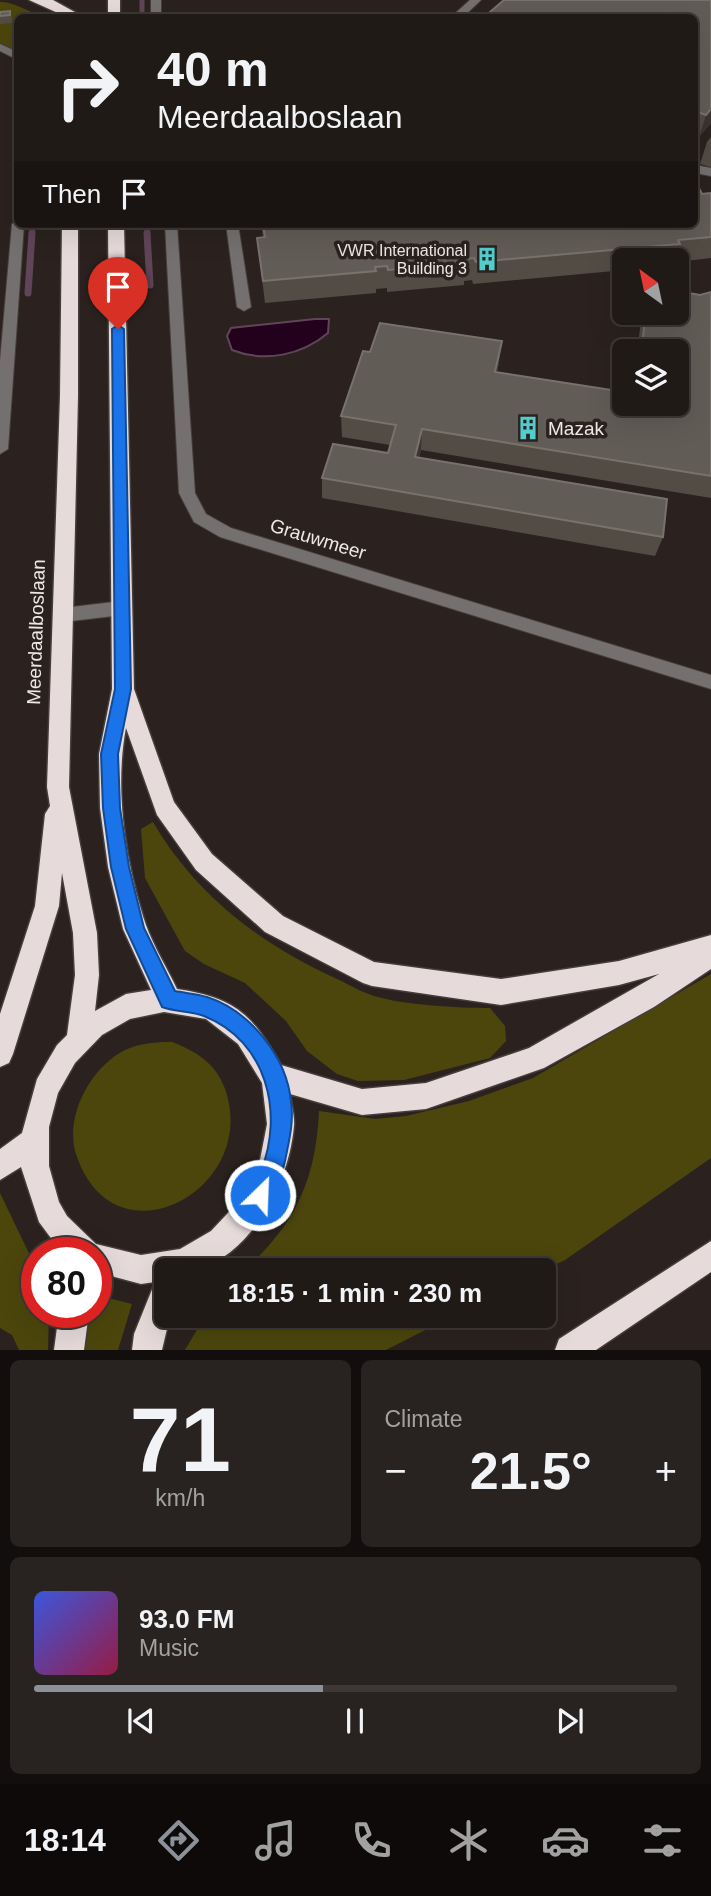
<!DOCTYPE html>
<meta charset="utf-8">
<style>
body{margin:0;font-family:Arial,sans-serif;background:#282320;color:#f1f3f6;height:100vh;display:flex;flex-direction:column;font-size:26px;white-space:nowrap}
*{box-sizing:border-box;margin:0}
p{font-size:23px;color:#a2a1a1}
.icon{flex:none;width:38px;height:38px;fill:none;stroke:currentColor;stroke-width:2;stroke-linecap:round;stroke-linejoin:round}
.map{position:relative;height:1350px;overflow:hidden}
.drawer{display:flex;flex-direction:column;gap:10px;padding:10px;background:#120e0d;flex:1}
.drawer>*{flex:none}
.banner{position:absolute;left:14px;top:14px;width:684px;height:214px;border-radius:10px;box-shadow:0 7px 28px #0002,0 0 0 2px #3d3836;background:#201a17;color:#f1f3f6;overflow:hidden}
.needle{width:46px;rotate:327deg}
.buttons{position:absolute;left:612px;top:248px;display:grid;gap:14px}
.buttons a{display:grid;place-items:center;width:77px;height:77px;border-radius:10px;background:#201a17;box-shadow:0 7px 28px #0002,0 0 0 2px #3d3836;font-size:35px}
.speed{position:absolute;left:21px;top:1237px;display:flex;gap:14px;font-size:35px;font-weight:700;text-align:center}
.speed>*{display:grid;place-content:center;width:91px;height:91px;border-radius:50%;background:#201a17;box-shadow:0 7px 28px #0002,0 0 0 2px #3d3836;line-height:1}
.speed .limit{border:10px solid #d22;background:#fff;color:#111}
.pin{position:absolute;display:grid;place-items:center;width:60px;height:60px;color:#fff;margin:-72px -30px;border-radius:50% 50% 50% 0;rotate:-45deg;box-shadow:0 0 7px #0007}
.pin .icon{rotate:45deg}
.me{position:absolute;width:77px;margin:-38px;rotate:24deg;stroke-linejoin:round;filter:drop-shadow(0 0 5px #0008)}
.turn{display:flex;align-items:center;gap:24px;height:147px;padding:0 28px;font-size:32px}
.turn .icon{width:91px;height:91px;stroke-width:2.5}
.turn b{display:block;font-size:49px;line-height:60px}
.then{display:flex;align-items:center;height:66px;padding:0 28px;background:#0003;gap:14px;font-size:26px}
.big{font-size:52px;font-weight:700;line-height:1.1}
.drawer .widget{flex:1;display:flex;flex-direction:column;justify-content:center;gap:10px;min-width:0;padding:0 24px;border-radius:10px;background:#282320}
.drawer .dial{align-items:center;gap:0}
.dial b{font-size:91px;line-height:1}
.song{display:flex;align-items:center;gap:21px}
.cover{width:84px;height:84px;border-radius:10px;background:linear-gradient(135deg,hsl(230 70% 55%),hsl(340 70% 35%))}
.played{height:7px;border-radius:4px;background:linear-gradient(90deg,#8c9099 45%,#3d3836 45%)}
.keys{display:flex;justify-content:space-around;direction:ltr}
.heat{display:flex;justify-content:space-between;align-items:center;font-size:38px;direction:ltr}
.drawer .tiles{flex:1;display:grid;gap:10px;grid-template-columns:1fr 1fr}
.widget:last-child{grid-column:span 2}
.trip{position:absolute;left:154px;top:1258px;width:402px;height:70px;border-radius:10px;background:#201a17;box-shadow:0 7px 28px #0002,0 0 0 2px #3d3836;font-weight:700;line-height:70px;text-align:center}
.tabs{display:flex;height:112px;justify-content:space-around;align-items:center;background:#0d0a09;color:#a2a1a1}
.tabs .icon{width:49px;height:49px}
.tabs .active{color:#8c9099}
.tabs b{font-size:32px;color:#f1f3f6}
.map>svg:first-child{display:block}
.green{fill:#4c460d}
.water{fill:#23001c;stroke:#604558;stroke-width:2}
.lines{fill:none;stroke-linecap:round;stroke-linejoin:round}
.stream-far1{stroke:#604558;stroke-width:5}
.stream{stroke:#604558;stroke-width:7}
.minor-casing{stroke:#463e3b;stroke-width:2}
.highway-casing{stroke:#463e3b;stroke-width:3}
.minor{fill:#757070;fill-rule:evenodd}
.highway{fill:#e7dadb;fill-rule:evenodd}
.wall{fill:#524c45}
.shaded-wall{fill:#3b342f}
.building{fill:#625c56;stroke:#78726d;stroke-width:2}
.route{fill:#1a73e8;stroke:#114b97;stroke-width:2}
.labels{text-anchor:middle;dominant-baseline:central;stroke-width:7;stroke-linejoin:round;paint-order:stroke}
.far-poi-label{font-size:16px;fill:#ede7e5;stroke:#2b221f;text-anchor:end}
.poi-label{font-size:19px;fill:#ede7e5;stroke:#2b221f;text-anchor:start}
.street-label{font-size:19px;fill:#ede7e5;stroke:#2b221f}
</style>
<div class="map">
<svg width="711" height="1350" viewBox="0 0 711 1350">
<rect width="100%" height="100%" fill="#2b221f"/>
<path class="green" d="M0,2C13,1 30,13 44,17L18,18L17,57L0,47Z
M153,822C195,894 260,944 335,978C348,984 361,992 374,996C403,1005 458,1008 490,1008L505,1026L506,1041L490,1058L404,1080L358,1081L337,1074L307,1051L286,1021L245,983L204,964L185,951L145,878L141,829Z
M711,974V1158L565,1260L544,1270H245C295,1224 316,1180 319,1111L375,1119L406,1116L469,1101L533,1078Z
M172,1042C201,1053 221,1068 228,1099C251,1195 112,1265 76,1154C64,1116 91,1067 125,1050C140,1043 156,1042 172,1042Z
M0,1193L37,1270V1312L49,1313L48,1350H19L12,1335L0,1328Z
M96,1295L132,1304L118,1350H85L90,1313L96,1312Z
M205,1316H453L386,1350H185Z"/>
<path class="water" d="M315,319H329L328,333C302,355 265,363 232,350L227,336L231,328Z"/>
<g class="lines">
<path class="stream-far1" d="M142,0V18
M147,224L148,235
M32,235L33,224"/>
<path class="stream" d="M147,233L150,285
M28,293L32,233"/>
<g class="minor-casing">
<path id="minor" d="M151,0H161V18H151Z
M470,0H481L462,18H450Z
M0,44L18,52V60L0,51Z
M695,165L711,168V176L695,173Z
M18,220V224H24L8,449L0,454V361L12,224Z
M165,224H177L195,493L206,514L231,528L711,675V689L220,537L194,522L179,493Z
M226,224H238L251,307L244,311L237,307Z
M122,601L128,603L130,608L128,613L122,615L63,622L57,620L55,615L57,610L63,608Z"/>
</g>
<g class="highway-casing">
<path id="highway" d="M29,0H53L82,16L69,18Z
M108,0H120V18H108Z
M62,224H78V396L69,787L97,933L99,975L95,1011L126,994L151,990L123,929L108,867L100,808L99,754L112,689L108,224H124L134,689L174,802L212,854L283,916L374,962L501,979L619,961L711,935V969L654,1007L544,1068L426,1109L362,1115L290,1094C291,1104 295,1116 294,1126C289,1182 255,1249 199,1270C190,1273 176,1270 166,1270V1316H170L162,1350H132L134,1334L155,1282L141,1284L96,1272V1253H62L39,1222L21,1167L0,1180V1149L22,1133L37,1079L57,1045L67,1035L75,975L73,933L62,873L59,906L13,1054L9,1063L0,1067V1014L35,906L45,814L50,806L47,787L60,396ZM126,728L157,815L196,870L265,932L363,983L372,986L501,1005L619,985L659,974L529,1048L426,1083L362,1089L281,1065C252,1014 236,998 177,989C167,968 154,947 146,925C126,865 114,791 126,728ZM164,1012L206,1019L238,1044L262,1083L267,1124L259,1165L242,1198L211,1231L180,1249L141,1255L96,1244L67,1216L59,1202L49,1166V1127L58,1093L75,1063L102,1035L130,1019Z
M711,1241V1272L596,1350H555L559,1339Z
M59,1312H89L84,1350H54Z"/>
</g>
<use href="#minor" class="minor"/>
<use href="#highway" class="highway"/>
</g>
<path class="wall" d="M711,0V123L699,137L695,135V18Z
M10,11L12,19V23L0,24V12Z
M711,137V167L700,164L707,142Z
M702,194L711,195V258L677,262V261H625V270L473,284L472,280L464,281V285L387,292V288L376,289V293L265,303L257,238L263,237L261,224H695Z
M711,292V498L421,450L419,458L663,537L655,556L322,498V478L388,453L390,445L342,437L341,416L499,363L497,372L625,404L677,352H637L642,313H677L700,295Z"/>
<path class="shaded-wall" d="M711,109V123L699,137L706,115Z
M502,341L499,363L492,393L495,372Z
M422,429L421,450L414,478L415,457Z"/>
<path class="building" d="M504,0H711V109L706,115L695,111V18H483Z
M10,11V15L0,16V12Z
M695,180L702,194L710,193L711,195V237L678,240L680,244L476,262L474,258L465,259L466,263L388,270L387,266L375,267L376,271L263,281L257,238L265,237L263,224H695Z
M677,291L700,295L711,292V476L422,429L415,457L667,499L663,537L322,478L333,444L388,453L396,425L341,416L363,351L370,352L380,323L502,341L495,372L625,392V404H677V352H641L646,313H677Z"/>
<path class="route" d="M118,325L124,329L131,689L118,754L120,808L129,867L144,928L175,991C185,993 197,994 207,997C250,1011 287,1057 291,1102C294,1122 289,1141 285,1161C281,1177 276,1199 260,1206L252,1203L249,1195C252,1187 258,1180 261,1171C284,1113 267,1041 204,1016C191,1011 176,1012 162,1007L126,929L111,867L103,808L101,754L115,689L112,329Z"/>
<defs>
<g id="building-bare" transform="scale(1.89)"><path d="M-4-6H4V6H1V3H-1V6H-4ZM-2.5-4.3h1.7v1.8h-1.7ZM.8-4.3h1.7v1.8H.8ZM-2.5-1h1.7V.8h-1.7ZM.8-1h1.7V.8H.8Z" fill="#52cdce" stroke="#2b221f" stroke-width="2.5" paint-order="stroke"/></g>
</defs>
<g fill-rule="evenodd">
<use href="#building-bare" x="487" y="259"/>
<use href="#building-bare" x="528" y="428"/>
</g>
<g class="labels">
<g class="far-poi-label">
<text x="467" y="250">VWR International<tspan x="467" dy="18">Building 3</tspan></text>
</g>
<g class="poi-label">
<text x="548" y="428">Mazak</text>
</g>
<g class="street-label">
<text transform="translate(318 539) rotate(17)">Grauwmeer</text>
<text transform="translate(36 632) rotate(-88)">Meerdaalboslaan</text>
</g>
</g>
</svg>
<div class="buttons">
<a><svg class="needle" viewBox="-14 -14 28 28"><path d="M0-13l5 13h-10z" fill="#e53935"/><path d="M0 13l5-13h-10z" fill="#a2a1a1"/></svg></a>
<a><svg class="icon" aria-label="layers" viewBox="0 0 24 24"><path d="M12 4l9 5-9 5-9-5zM3 14l9 5 9-5"/></svg></a>
</div>
<div class="speed"><div class="limit">80</div></div>
<div class="pin" style="left:118px;top:329px;background:#d93025"><svg class="icon" aria-label="arrive" viewBox="0 0 24 24"><path d="M6 21V4h12l-3 4 3 4H6"/></svg></div>
<svg class="me" style="left:260px;top:1195px" viewBox="-20 -20 40 40"><circle r="17" fill="#1a73e8" stroke="#fff" stroke-width="3"/><path d="M0-11L8 9 0 5-8 9z" fill="#fff"/></svg>
<div class="trip">18:15 · 1 min · 230 m</div>
<div class="banner">
<div class="turn"><svg class="icon" aria-label="right" viewBox="0 0 24 24"><path d="M7 20v-9h11M14 6l5 5-5 5"/></svg><div><b>40 m</b>Meerdaalboslaan</div></div>
<div class="then">Then<svg class="icon" aria-label="arrive" viewBox="0 0 24 24"><path d="M6 21V4h12l-3 4 3 4H6"/></svg></div>
</div>
</div>
<section class="drawer">
<div class="tiles">
<div class="widget dial"><b>71</b><p>km/h</p></div>
<div class="widget"><p>Climate</p>
<div class="heat"><a>−</a><b class="big">21.5°</b><a>+</a></div>
</div>
<div class="widget">
<div class="song"><i class="cover"></i><div><b>93.0 FM</b><p>Music</p></div></div>
<div class="played"></div>
<div class="keys"><svg class="icon" aria-label="previous" viewBox="0 0 24 24"><path d="M18 5L8 12l10 7zM5 5v14"/></svg><svg class="icon" aria-label="pause" viewBox="0 0 24 24"><path d="M8 5v14M16 5v14"/></svg><svg class="icon" aria-label="next" viewBox="0 0 24 24"><path d="M6 5l10 7-10 7zM19 5v14"/></svg></div>
</div>
</div>
</section>
<nav class="tabs">
<b>18:14</b>
<svg class="icon active" aria-label="directions" viewBox="0 0 24 24"><path d="M12 3l9 9-9 9-9-9zM9 14v-3h6M13 9l2 2-2 2"/></svg>
<svg class="icon" aria-label="music" viewBox="0 0 24 24"><path d="M9 18V5l10-2v13"/><circle cx="6" cy="18" r="3"/><circle cx="16" cy="16" r="3"/></svg>
<svg class="icon" aria-label="phone" viewBox="0 0 24 24"><path d="M5 4h4l2 5-3 2q2 4 5 5l2-3 5 2v4C11 20 4 13 5 4z"/></svg>
<svg class="icon" aria-label="climate" viewBox="0 0 24 24"><path d="M12 3v18M4 7l16 10M4 17L20 7"/></svg>
<svg class="icon" aria-label="car" viewBox="0 0 24 24"><path d="M5 17H2v-5l4-1 3-4h7l3 4 3 1v5h-3M9 17h6M6 11h13"/><circle cx="7" cy="17" r="2"/><circle cx="17" cy="17" r="2"/></svg>
<svg class="icon" aria-label="filters" viewBox="0 0 24 24"><path d="M4 7h16M4 17h16"/><circle cx="9" cy="7" r="2"/><circle cx="15" cy="17" r="2"/></svg>
</nav>
